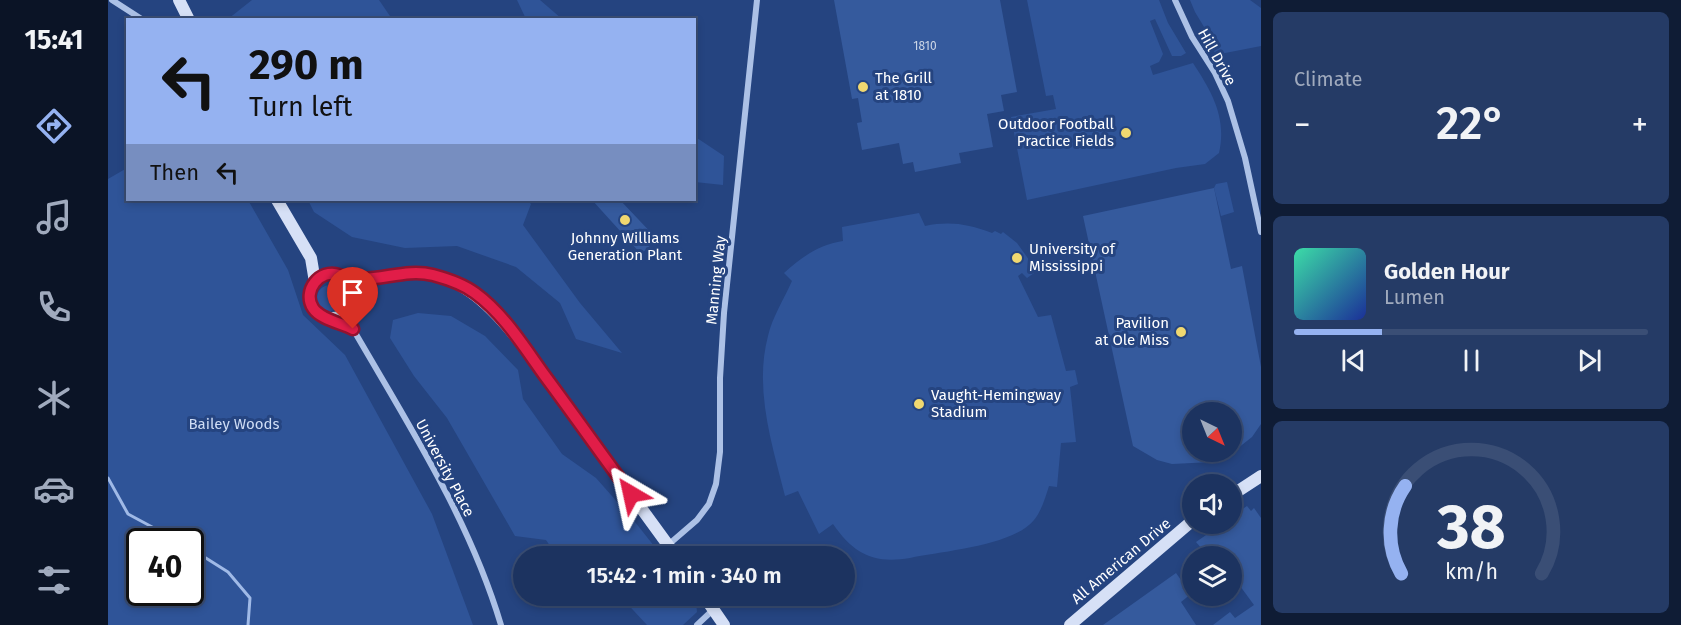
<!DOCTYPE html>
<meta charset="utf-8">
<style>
body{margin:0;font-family:"Fira Sans",sans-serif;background:#253b66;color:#f1f3f6;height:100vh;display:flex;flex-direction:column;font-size:22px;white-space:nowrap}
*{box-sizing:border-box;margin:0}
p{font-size:20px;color:#a0aabd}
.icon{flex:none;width:33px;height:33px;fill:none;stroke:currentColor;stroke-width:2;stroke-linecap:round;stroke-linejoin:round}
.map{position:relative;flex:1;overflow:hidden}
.drawer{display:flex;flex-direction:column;gap:12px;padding:12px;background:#0f1c35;width:420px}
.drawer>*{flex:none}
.hud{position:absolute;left:18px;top:18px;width:570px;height:183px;border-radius:0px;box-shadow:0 3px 9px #0003,0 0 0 2px #3a4e75;background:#95b2f1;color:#111;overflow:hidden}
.needle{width:39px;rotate:137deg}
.buttons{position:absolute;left:1074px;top:402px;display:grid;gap:12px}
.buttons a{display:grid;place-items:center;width:60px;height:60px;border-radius:50%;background:#1c3360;box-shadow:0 3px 9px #0003,0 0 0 2px #3a4e75;font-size:30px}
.speed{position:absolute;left:18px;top:528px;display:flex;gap:12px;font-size:30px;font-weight:700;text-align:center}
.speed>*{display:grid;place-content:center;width:78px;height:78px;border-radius:50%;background:#1c3360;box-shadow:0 3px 9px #0003,0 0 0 2px #3a4e75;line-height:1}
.speed .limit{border:3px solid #111;border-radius:9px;background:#fff;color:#111}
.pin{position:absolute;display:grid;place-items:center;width:51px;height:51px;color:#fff;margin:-62px -26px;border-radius:50% 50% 50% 0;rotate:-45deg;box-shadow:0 0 6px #0007}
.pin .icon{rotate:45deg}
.me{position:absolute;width:66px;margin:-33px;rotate:324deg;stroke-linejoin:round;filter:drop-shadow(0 0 4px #0008)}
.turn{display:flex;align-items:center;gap:21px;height:126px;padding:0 24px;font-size:27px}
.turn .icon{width:78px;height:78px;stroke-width:2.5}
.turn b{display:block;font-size:42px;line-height:51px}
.then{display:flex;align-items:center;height:57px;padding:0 24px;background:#0003;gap:12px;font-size:22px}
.big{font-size:45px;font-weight:600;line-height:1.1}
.drawer .card{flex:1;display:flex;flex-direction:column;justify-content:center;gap:9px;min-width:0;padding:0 21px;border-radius:9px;background:#253b66}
.drawer .dial{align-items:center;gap:0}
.dial svg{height:156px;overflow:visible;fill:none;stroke:#3a4e75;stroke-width:7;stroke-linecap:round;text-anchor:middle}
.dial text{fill:#f1f3f6;stroke:none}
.song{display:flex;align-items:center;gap:18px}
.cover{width:72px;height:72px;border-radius:9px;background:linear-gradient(135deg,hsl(160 70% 55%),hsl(230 70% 35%))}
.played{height:6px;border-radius:3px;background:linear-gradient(90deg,#95b2f1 25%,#3a4e75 25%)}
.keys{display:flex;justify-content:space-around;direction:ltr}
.heat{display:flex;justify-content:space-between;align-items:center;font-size:33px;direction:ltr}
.trip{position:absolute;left:405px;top:546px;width:342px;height:60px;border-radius:30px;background:#1c3360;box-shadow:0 3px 9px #0003,0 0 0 2px #3a4e75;font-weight:600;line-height:60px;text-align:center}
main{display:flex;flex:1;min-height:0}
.menu{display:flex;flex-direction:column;width:108px;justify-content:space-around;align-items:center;background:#0b1426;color:#a0aabd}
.menu .icon{width:42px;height:42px}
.menu .on{color:#95b2f1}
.menu b{font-size:27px;color:#f1f3f6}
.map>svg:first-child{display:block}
.green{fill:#2f5498;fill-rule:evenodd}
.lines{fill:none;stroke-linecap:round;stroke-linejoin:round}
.stream{stroke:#a0bae7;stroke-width:3}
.building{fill:#355a9d;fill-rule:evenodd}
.street{stroke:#acc1e6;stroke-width:6}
.secondary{stroke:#d6e0f6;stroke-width:12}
.route-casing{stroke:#92132f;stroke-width:15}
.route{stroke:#e11d48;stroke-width:10}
.poi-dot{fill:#f0d870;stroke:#254480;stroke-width:2}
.labels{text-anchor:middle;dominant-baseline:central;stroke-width:6;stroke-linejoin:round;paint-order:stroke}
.number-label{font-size:12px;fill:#ccd6e6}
.street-label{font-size:15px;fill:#fff;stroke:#254480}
.poi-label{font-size:15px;fill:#fff;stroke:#254480;text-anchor:start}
.park-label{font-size:15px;fill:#cfddf5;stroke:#254480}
</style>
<main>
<nav class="menu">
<b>15:41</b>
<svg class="icon on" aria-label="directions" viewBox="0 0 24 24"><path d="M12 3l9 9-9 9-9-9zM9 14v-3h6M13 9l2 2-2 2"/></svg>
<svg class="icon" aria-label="music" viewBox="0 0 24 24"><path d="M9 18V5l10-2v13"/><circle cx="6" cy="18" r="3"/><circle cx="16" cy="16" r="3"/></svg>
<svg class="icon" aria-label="phone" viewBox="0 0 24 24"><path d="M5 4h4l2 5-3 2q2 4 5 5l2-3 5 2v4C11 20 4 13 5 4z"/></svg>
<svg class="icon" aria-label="climate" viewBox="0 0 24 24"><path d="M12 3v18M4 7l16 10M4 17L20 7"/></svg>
<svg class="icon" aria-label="car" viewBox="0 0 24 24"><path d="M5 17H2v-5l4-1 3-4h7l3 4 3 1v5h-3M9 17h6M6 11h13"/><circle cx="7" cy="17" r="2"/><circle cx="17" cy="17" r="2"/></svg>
<svg class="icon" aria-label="filters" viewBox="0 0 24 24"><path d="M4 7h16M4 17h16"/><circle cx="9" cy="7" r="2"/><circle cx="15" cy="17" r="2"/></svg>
</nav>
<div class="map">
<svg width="1153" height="625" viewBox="0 0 1153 625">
<rect width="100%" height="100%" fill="#254480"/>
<path class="green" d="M144,0H271L284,19H120Z
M409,0H432L454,19H418Z
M919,0H1051L1060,23L1078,53L1073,56H1064L1047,19L1042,21L1055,54L1051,62L1042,66L1045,75L1085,63C1104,92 1119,118 1111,153L1097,164L1068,168L919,200L903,117L948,109L945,95L938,96Z
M1082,0H1142L1153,8V46L1112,54L1116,69L1106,51L1107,45L1087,12Z
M586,136L616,156L615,185L587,182Z
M19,168L20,200H140L180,270L195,315L237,355L324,514L365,625H0V179ZM32,542H82V592H32Z
M1119,182L1126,212L1113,216L1106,188L1108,184Z
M200,200H419L423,204L415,225L472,303L514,353L468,339L452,303L408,267L349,246L297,248L244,237L206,212Z
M811,213L817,226C842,221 860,224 884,233L887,231L893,234L895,232L909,243L929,271L919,278L914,273L910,276L930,317L943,315L958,371L967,370L970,384L962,387L968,442L953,443L949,487L941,486C937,498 934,510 926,520C905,546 835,551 802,558C765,564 746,554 725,524L711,534L690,491L677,496C664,444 646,389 660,336C664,318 676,299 684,281L676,273C695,256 711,245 735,241L734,227Z
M209 298a13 13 0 1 1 26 0a13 13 0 1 1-26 0Z
M310,313L343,316L377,336L410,370L415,399L454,454L488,478L527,522L554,556H449L438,540L407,536L339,418L306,376L282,338L285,320Z
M512,596H583L588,602L589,612L575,625H539Z"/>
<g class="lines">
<path class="stream" d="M0,478L20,514L72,542
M82,548L120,572L142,598L140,625"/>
</g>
<path class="building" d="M726,0H892L909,92L893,95L896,111L879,114L885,147L851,153L853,163L807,172L805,162L795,164L791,143L754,150L749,123L754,122L750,98L744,99Z
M1106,188L1123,269L1134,266L1153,367V424L1144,437L1125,452H1127L1104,462L1064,464L1049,460L1025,446L975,216ZM1084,412H1124V452H1084Z
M484,200H512L549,239L533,254Z
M1139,506L1143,511L1146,508L1153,518V625H1105L1122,612L1127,618L1146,605L1124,575V556H1100L1088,542L1114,524H1124V516Z
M1068,573L1083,594L1073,602L1088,625H995Z"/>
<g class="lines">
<path class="street" d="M4,0L35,20
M1067,0L1084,37L1107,73L1120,101L1137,158L1153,232
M245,305V329C300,424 361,518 393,625
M222,319L245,329
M560,545L589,520L601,504L608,484L612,452V378L616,313L649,0
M589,625L606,609"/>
<path class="secondary" d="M71,0L81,20
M169,200L203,258L207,282
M202 296a22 22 0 1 1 44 0a22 22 0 1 1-44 0Z
M237,278C245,278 253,281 260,280C273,279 285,274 297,273C349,270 382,304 412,342L568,556
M1124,495L1153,476
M596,596L616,625
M962,625L1084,521"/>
</g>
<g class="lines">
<g class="route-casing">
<path id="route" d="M245,329C233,323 212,319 205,308C194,291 212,268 231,275C262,287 293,267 325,275C340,279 355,284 367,293C396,314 416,347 437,376C466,415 494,455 523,494"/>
</g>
<use href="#route" class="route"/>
</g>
<g class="poi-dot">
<circle cx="755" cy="87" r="6"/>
<circle cx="1018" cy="133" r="6"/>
<circle cx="517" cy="220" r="6"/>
<circle cx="909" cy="258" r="6"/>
<circle cx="1073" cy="332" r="6"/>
<circle cx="811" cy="404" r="6"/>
</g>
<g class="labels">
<g class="number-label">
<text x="817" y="46">1810</text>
</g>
<g class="street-label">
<text transform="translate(1109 57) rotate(61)">Hill Drive</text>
<text transform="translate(608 280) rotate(-84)">Manning Way</text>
<text transform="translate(337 468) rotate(62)">University Place</text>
<text transform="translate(1013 561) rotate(-40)">All American Drive</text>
</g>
<g class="poi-label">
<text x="767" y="78">The Grill<tspan x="767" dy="17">at 1810</tspan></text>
<text x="1006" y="124" text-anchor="end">Outdoor Football<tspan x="1006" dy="17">Practice Fields</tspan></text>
<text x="517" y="238" text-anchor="middle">Johnny Williams<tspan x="517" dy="17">Generation Plant</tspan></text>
<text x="921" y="249">University of<tspan x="921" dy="17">Mississippi</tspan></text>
<text x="1061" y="323" text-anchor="end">Pavilion<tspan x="1061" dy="17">at Ole Miss</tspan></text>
<text x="823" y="395">Vaught-Hemingway<tspan x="823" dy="17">Stadium</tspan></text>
</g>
<g class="park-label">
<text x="126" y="424">Bailey Woods</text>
</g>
</g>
</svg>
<div class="buttons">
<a><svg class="needle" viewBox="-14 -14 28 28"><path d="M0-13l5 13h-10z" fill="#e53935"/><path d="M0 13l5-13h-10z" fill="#a0aabd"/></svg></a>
<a><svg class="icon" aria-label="sound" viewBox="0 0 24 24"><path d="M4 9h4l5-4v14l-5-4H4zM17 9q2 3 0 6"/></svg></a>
<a><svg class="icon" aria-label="layers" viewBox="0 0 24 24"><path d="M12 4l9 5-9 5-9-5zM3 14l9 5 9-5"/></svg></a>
</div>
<div class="speed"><div class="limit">40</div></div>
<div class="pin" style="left:245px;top:329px;background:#d93025"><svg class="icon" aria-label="arrive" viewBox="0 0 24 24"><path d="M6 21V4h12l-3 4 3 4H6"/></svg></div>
<svg class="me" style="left:523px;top:494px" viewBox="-20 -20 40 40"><path d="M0-17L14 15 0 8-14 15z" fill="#e11d48" stroke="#fff" stroke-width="4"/></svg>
<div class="trip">15:42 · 1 min · 340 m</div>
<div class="hud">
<div class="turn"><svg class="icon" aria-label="left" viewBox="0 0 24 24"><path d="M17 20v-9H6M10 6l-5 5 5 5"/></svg><div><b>290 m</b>Turn left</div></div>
<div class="then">Then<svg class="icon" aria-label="left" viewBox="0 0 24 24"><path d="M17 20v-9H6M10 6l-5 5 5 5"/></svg></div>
</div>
</div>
<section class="drawer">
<div class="card"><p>Climate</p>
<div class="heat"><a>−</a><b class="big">22°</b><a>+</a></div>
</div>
<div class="card">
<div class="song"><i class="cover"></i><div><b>Golden Hour</b><p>Lumen</p></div></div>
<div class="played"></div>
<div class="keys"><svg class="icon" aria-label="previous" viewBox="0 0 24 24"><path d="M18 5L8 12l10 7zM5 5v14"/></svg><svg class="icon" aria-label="pause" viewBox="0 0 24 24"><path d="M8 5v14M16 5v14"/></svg><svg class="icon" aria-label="next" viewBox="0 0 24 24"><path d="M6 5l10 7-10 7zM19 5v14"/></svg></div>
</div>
<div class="card dial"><svg viewBox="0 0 100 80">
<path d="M14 69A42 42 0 1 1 86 69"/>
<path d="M14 69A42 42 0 0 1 16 24" stroke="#95b2f1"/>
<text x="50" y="56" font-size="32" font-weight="700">38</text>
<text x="50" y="72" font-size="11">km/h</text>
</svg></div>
</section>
</main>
